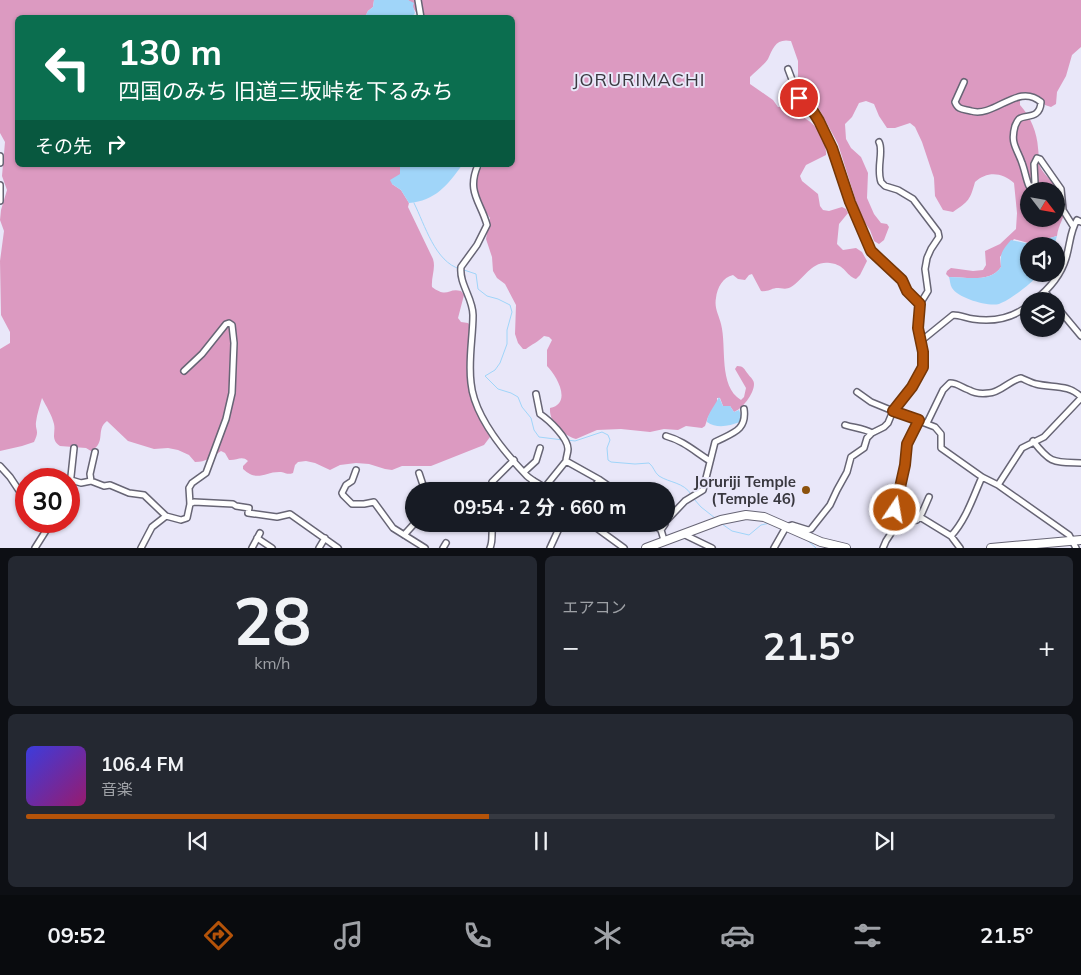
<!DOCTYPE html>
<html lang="ja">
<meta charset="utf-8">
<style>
body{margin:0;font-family:Mulish,"Noto Sans JP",sans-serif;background:#242831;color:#f1f3f6;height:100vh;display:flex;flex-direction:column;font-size:19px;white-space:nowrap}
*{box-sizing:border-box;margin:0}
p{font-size:16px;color:#9ea1a6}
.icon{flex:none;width:28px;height:28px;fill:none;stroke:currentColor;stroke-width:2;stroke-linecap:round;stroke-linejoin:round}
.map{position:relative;height:548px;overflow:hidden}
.panel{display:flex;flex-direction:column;gap:8px;padding:8px;background:#0d0f14;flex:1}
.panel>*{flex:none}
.banner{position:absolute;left:15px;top:15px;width:500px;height:152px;border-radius:8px;box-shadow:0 1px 4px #0004;background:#0b6e4f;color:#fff;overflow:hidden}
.needle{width:32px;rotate:121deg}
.controls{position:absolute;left:1020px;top:182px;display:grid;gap:10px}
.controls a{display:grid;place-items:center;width:45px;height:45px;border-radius:50%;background:#171b24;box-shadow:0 1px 4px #0004;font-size:25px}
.speed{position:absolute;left:15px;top:468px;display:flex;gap:10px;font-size:25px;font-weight:700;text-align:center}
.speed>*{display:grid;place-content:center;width:65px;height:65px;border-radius:50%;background:#171b24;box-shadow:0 1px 4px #0004;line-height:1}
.speed .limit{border:8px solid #d22;background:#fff;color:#111}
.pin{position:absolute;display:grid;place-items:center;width:42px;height:42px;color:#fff;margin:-21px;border:2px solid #fff;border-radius:50%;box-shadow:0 1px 5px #0007}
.me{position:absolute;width:55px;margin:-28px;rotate:12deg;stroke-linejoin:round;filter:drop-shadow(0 0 4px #0008)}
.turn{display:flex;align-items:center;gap:18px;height:105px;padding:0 20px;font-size:22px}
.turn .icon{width:65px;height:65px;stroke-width:2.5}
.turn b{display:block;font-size:35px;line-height:42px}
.then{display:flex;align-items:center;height:48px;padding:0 20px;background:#0003;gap:10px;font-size:19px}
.big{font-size:38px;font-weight:700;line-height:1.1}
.panel .card{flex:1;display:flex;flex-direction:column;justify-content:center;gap:8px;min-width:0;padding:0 18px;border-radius:8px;background:#242831}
.panel .dial{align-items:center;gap:0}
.dial b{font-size:65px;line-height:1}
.song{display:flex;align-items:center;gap:15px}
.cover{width:60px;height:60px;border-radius:8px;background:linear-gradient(135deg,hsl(240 70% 55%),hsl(320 70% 35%))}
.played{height:5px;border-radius:2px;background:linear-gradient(90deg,#b45309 45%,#363941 45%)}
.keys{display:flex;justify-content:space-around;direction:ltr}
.heat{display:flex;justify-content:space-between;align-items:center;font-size:28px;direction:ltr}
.panel .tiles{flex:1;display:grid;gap:8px;grid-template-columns:1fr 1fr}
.card:last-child{grid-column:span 2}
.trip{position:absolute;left:405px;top:482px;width:270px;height:50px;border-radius:25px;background:#171b24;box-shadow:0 1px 4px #0004;font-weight:700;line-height:50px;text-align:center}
.menu{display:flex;height:80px;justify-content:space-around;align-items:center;background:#090b0e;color:#9ea1a6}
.menu .icon{width:35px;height:35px}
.menu .on{color:#b45309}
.menu b{font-size:22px;color:#f1f3f6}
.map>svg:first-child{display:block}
.forest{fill:#dc9ac1;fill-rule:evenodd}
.water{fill:#a0d5f9}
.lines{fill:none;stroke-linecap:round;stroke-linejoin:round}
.stream{stroke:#a0d5f9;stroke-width:1}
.minor-casing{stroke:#676575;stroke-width:8}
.secondary-casing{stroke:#676575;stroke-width:10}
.minor{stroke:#fff;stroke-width:5}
.secondary{stroke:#fff;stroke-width:8}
.route-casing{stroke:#753606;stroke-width:12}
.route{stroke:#b45309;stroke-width:9}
.poi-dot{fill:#8c520d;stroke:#e9e7f9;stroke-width:2}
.labels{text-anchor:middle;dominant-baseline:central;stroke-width:4;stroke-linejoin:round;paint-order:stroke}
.poi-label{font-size:15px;font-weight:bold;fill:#39383f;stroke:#e9e7f9;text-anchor:end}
.quarter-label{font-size:18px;letter-spacing:1px;fill:#39383f;stroke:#e9e7f9}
</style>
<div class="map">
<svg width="1081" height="548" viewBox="0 0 1081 548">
<rect width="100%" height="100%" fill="#e9e7f9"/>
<path class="forest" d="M0,0H374L373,7L368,11L366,15L368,18H18V165H400V175L392,184L401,190L409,203L408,207L433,259C436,268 431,277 432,287C448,299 448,287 461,291L464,295L458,318L461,322L468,323L471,327L468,387L478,413L490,437L484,445L431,466H402L392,470L385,469L369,464L356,463L340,465L330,470L315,463L306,461L298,462L295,465L293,473C288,475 286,473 281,472C265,471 258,483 243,469V466L248,461C242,455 236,461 229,460L225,453L221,451C212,457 206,462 195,462L189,455L178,450L168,448L154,449L128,441L107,421C95,430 107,442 91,451L86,448L60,446C50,439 56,433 54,424C52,415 46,406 42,398C40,405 37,414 36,422C35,431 40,430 34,442L22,446L0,451V349L10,343V332L1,315L0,261L4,231L0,220L1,210L7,190L2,176L5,142L0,133Z
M408,0H1081V47L1072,55L1066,76L1057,92L1056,104L1051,107L1045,105L1039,96L1020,93V105C1031,117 1037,133 1038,148C1039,153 1038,159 1039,164C1042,175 1062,188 1066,203C1068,211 1058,225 1057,236L1046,239L1035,245L1014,239L1000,257L1001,267C991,283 966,277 949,277L946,274L947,271L951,268L973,271L983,270L986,265L985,251L1000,244L1016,229L1017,213L1014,183C1002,172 987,171 975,182C970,200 969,201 953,212L943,210L935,196L934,178L922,142L915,127L910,123L895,128H887L879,116L874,104L866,101L859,103L852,117L845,124L846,139L851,148L861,157L868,173L867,198L874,214L881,223L887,224L889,227L884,240L879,244L874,241L870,230L861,217L838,144L811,94L802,88L798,78V61L791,41C776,38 773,48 768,59C765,64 755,72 750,77V84L773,100L778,107H782L790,100L794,103L793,110C797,115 801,115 806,119C818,126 827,142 826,155L806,165L800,176L802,181L818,194L820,206L823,210L829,211L842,207L846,209L848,213L839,224L837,244L843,250L856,248L862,252L867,261L860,275L856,279C845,275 846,265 830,263C812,260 805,278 791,287C786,290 782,288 776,288C770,289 768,292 761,291L752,274L749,275L745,280L738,279L733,275C723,277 717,288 716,298C714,308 719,315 721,324C727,347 718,386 741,400L744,397L746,388L735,369L737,366C744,366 744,369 748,374C751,378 754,380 754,384C754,394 742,409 734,412L730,406H723L720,398H717V403L708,417L705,426L702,428L686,426L678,430L664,429L650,432L621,429L597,430L576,439C563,435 549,423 550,408C573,403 556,375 547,366V350L552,340L549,337L544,336C538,342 532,344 526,349H523L518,343L515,334L516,305L505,284L497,278L493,271L492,257L486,239L490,218C480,204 467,180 484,165H512V18L419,17ZM1029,191H1056V219H1029Z"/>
<path class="water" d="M374,0H408L414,3L413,6L415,13L412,17H368L366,15L368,11L373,7Z
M400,165H462C448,185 435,201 409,203L401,190L392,184L390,180L400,174Z
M1057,236L1054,246H1029V274H1040C1031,283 1011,300 999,304C988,307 958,298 952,288C950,285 950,280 949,277C966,277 991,283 1001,267C1000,252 1002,251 1011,240L1035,245L1046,239Z
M719,397L723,406H730L734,412L739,410L742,418L740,422C729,426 717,429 707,422C707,414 716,404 719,397Z"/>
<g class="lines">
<path class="stream" d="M414,203C425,225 435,262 460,269
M464,270L476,274L478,289L487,296L498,299L510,305L512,312L507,330V344L500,363L495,370L485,376L498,389L511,393L518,397L522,407L531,418L534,430L539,437L563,440
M567,440L575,441L602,432L608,435L610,440L607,448L608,460L611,462L635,464L649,463C654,467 654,472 659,476C670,483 683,482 691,494
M694,499L701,507L715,518
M722,524L732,531L749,535L761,525L770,523
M807,540L816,548"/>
<g class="minor-casing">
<path id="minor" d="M418,0L421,18
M788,69L799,98L808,103L819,121L831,148L850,202L871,251L902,280L907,291L914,300L920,304
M964,82L955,102C958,110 963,109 971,111C995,118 1018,82 1041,102C1040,120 1025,114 1019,119C1017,121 1016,124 1015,126C1010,144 1017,148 1022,163C1025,171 1026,179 1029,186H1034L1035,183L1034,164L1037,158L1040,159L1061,189L1063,210L1073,226
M0,156V163
M478,165C466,192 481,202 487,225L477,245L461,267C459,284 473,298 473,315C473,337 468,360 471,383C474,416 505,453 527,476C534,482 542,485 549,491
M0,185V201
M1045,292L1052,301
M1034,301C1048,290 1061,275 1066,258C1070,245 1070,231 1077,220L1081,222
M1056,306L1081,336
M921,341L953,315C960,315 966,318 973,319C993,322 1012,319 1029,305
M857,392L871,402L893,411L912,387L923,367V353L918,328L919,309L920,304L928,291L925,269L927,258L931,249L939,237L938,232L913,199L898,190L885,186L881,182C876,168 884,151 879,142
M536,394L540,414C549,420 568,438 568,449C568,453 566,457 566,461
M919,420L907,443L905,465L895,510C902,518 906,522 917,520L922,513L929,497
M927,423L943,390L950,383C958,383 962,388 969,390C974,393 982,394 989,393C1000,393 1010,380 1021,378C1026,380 1031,383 1036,384C1052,388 1069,384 1081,397
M845,425C854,428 863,428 872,433
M666,436C684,441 694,451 710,461
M1033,441C1051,464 1053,462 1081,463
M0,466L10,477L26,501
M356,470L352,481L346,485L342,493L343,495L352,504H364L374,502L393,528L425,548
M524,472L536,461L540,448
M419,473L423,485L430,491
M71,480L81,483L91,481L104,486L110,485L129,493L144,495L166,516L181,520L187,518L190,504L189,488L192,483L206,473L226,419L232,393L234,343L232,325L229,323L226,324L202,354L184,371
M91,481L90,474L95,452
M998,485L1069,535L1076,548
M545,487L566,461L600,480L616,491
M490,491L492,482L514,460
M524,491L534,481
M590,491L600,480
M69,495L74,448
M190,504L194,502L233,504L236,506L249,508L248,513L277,517L290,514L338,548
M920,517L951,536
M666,521L685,501L703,490L715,442C732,433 747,431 744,409
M591,524L624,548
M653,524L661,530
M683,534L712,548
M404,535L414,524
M257,538L272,548
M664,540L661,530L665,524
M35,548L52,521
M141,548L152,527L166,516
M252,548L260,533
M319,548L325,538
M443,548L446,543
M490,548C494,539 490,531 494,524
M550,548L561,524
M774,548L786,527L792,525L808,530L811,529L830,505L837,490L847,472L851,457L864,448L867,438L872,433L884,427L888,423L893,411L935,427L941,434V448L982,477L998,485L1022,448L1044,437L1081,398
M883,548L886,541L901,518
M960,548L951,536C966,520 973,497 982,477"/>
</g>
<g class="secondary-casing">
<path id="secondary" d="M646,548L721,520L746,515L764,517L821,542L846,548
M991,548L1081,540"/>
</g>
<use href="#minor" class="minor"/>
<use href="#secondary" class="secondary"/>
</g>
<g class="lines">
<g class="route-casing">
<path id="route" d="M799,98L808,103L819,121L832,148L850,202L871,251L902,280L907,291L920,304L918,328L923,352V367L912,387L893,411L919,420L907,444L905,465L895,510"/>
</g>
<use href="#route" class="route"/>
</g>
<circle class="poi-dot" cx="806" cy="490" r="5"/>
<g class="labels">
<g class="poi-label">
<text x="796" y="481">Joruriji Temple<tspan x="796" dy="17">(Temple 46)</tspan></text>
</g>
<g class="quarter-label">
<text x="639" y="79">JORURIMACHI</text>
</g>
</g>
</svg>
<div class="controls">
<a><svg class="needle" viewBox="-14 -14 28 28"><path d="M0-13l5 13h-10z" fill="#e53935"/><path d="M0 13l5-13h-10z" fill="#9ea1a6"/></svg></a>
<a><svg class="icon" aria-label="sound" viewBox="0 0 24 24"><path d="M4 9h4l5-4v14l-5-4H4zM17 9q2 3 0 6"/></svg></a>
<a><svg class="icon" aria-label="layers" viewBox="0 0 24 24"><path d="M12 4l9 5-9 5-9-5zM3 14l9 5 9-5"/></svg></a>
</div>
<div class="speed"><div class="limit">30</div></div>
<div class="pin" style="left:799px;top:98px;background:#d93025"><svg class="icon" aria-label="arrive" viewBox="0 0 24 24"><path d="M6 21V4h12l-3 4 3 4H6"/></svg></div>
<svg class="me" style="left:895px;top:510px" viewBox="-20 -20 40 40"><circle r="17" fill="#b45309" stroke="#fff" stroke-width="3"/><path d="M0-11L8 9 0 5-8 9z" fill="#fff"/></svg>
<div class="trip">09:54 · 2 分 · 660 m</div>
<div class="banner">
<div class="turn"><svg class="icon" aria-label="left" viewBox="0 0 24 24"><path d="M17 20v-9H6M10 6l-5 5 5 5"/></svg><div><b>130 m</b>四国のみち 旧道三坂峠を下るみち</div></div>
<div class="then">その先<svg class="icon" aria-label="right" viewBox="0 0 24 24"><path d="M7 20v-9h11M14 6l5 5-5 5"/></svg></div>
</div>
</div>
<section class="panel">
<div class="tiles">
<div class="card dial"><b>28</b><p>km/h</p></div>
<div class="card"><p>エアコン</p>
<div class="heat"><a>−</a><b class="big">21.5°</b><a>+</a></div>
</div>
<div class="card">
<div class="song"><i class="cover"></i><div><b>106.4 FM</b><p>音楽</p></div></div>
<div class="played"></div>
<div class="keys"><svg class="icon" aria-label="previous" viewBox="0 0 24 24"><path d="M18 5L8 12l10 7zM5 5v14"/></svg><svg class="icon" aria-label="pause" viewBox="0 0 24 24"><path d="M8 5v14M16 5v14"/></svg><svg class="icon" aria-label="next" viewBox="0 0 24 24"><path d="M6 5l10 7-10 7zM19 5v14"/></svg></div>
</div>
</div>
</section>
<nav class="menu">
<b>09:52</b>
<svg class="icon on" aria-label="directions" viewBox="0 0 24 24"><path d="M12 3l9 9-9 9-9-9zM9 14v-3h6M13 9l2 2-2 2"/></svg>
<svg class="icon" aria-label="music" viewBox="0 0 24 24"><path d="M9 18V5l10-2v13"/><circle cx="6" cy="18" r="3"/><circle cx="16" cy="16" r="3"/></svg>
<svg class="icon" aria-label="phone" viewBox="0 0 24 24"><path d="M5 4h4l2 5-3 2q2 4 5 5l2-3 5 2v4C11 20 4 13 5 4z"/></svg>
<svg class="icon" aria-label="climate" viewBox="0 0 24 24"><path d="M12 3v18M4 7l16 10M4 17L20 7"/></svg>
<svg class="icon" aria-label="car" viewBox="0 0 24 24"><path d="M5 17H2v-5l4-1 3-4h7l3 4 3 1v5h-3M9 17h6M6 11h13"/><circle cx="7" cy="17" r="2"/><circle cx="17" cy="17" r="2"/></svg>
<svg class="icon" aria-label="filters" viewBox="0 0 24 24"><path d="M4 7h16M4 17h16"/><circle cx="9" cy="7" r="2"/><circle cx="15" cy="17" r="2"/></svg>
<b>21.5°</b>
</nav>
